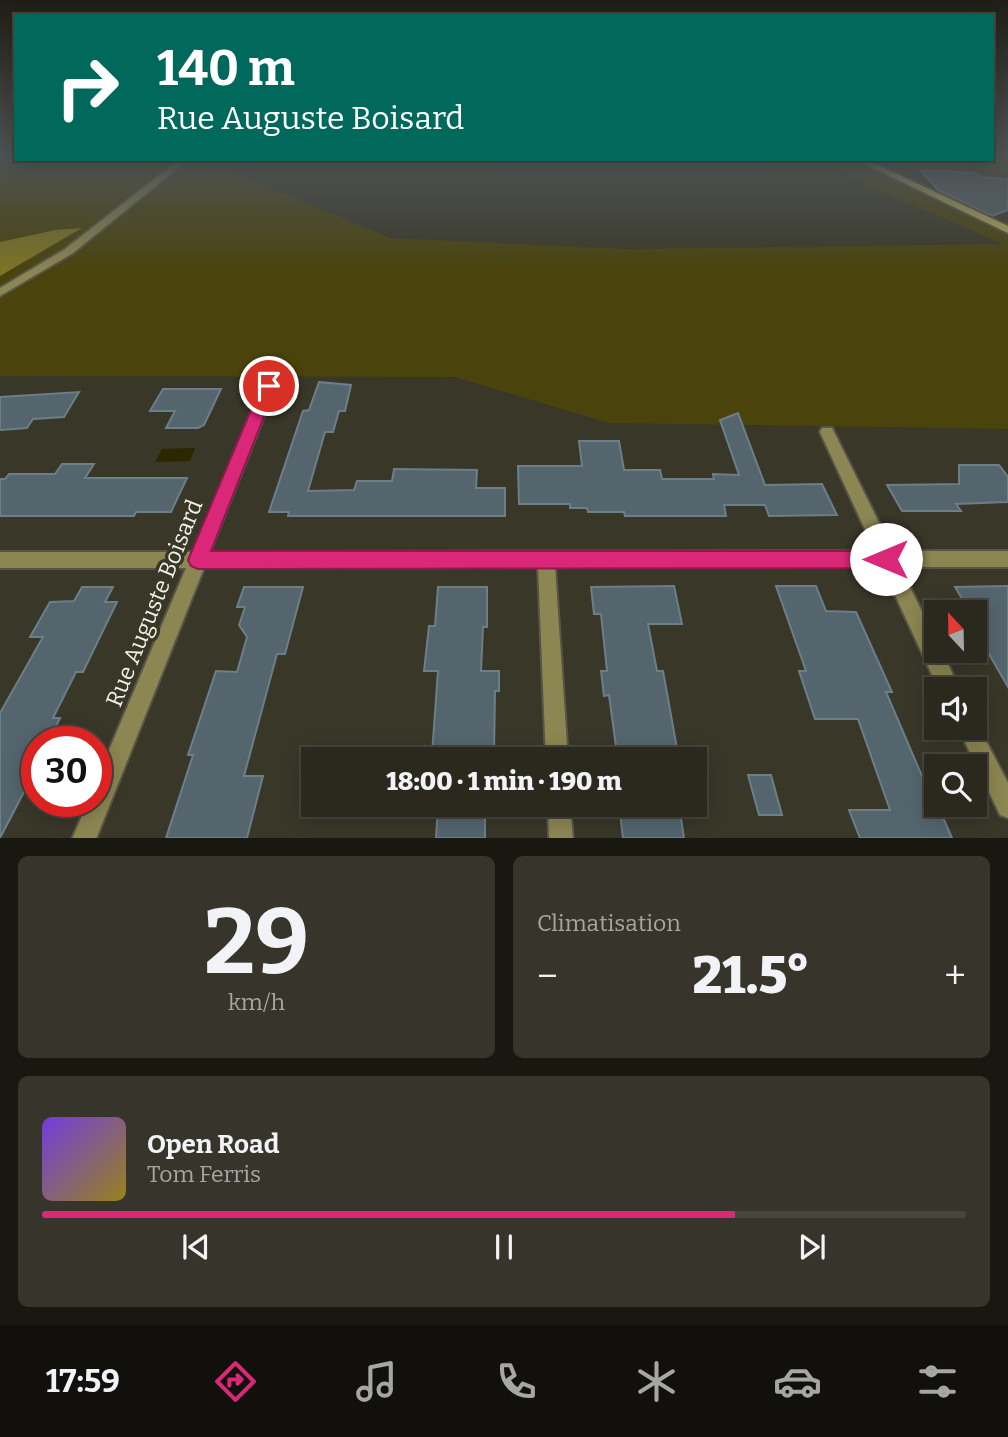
<!DOCTYPE html>
<html lang="fr">
<meta charset="utf-8">
<style>
body{margin:0;font-family:Bitter,serif;background:#37352b;color:#f1f3f6;height:100vh;display:flex;flex-direction:column;font-size:26px;white-space:nowrap}
*{box-sizing:border-box;margin:0}
p{font-size:23px;color:#a6a6a4}
.icon{flex:none;width:38px;height:38px;fill:none;stroke:currentColor;stroke-width:2;stroke-linecap:round;stroke-linejoin:round}
.map{position:relative;height:838px;overflow:hidden}
.panel{display:flex;flex-direction:column;gap:18px;padding:18px;background:#181710;flex:1}
.panel>*{flex:none}
.guide{position:absolute;left:14px;top:14px;width:980px;height:147px;border-radius:0px;box-shadow:0 4px 18px #0003,0 0 0 2px #47453c;background:#00695c;color:#fff;overflow:hidden}
.needle{width:46px;rotate:338deg}
.buttons{position:absolute;left:924px;top:600px;display:grid;gap:14px}
.buttons a{display:grid;place-items:center;width:63px;height:63px;border-radius:0px;background:#2b291e;box-shadow:0 4px 18px #0003,0 0 0 2px #47453c;font-size:35px}
.speed{position:absolute;left:21px;top:726px;display:flex;gap:14px;font-size:35px;font-weight:700;text-align:center}
.speed>*{display:grid;place-content:center;width:91px;height:91px;border-radius:50%;background:#2b291e;box-shadow:0 4px 18px #0003,0 0 0 2px #47453c;line-height:1}
.speed .limit{border:10px solid #d22;background:#fff;color:#111}
.pin{position:absolute;display:grid;place-items:center;width:60px;height:60px;color:#fff;margin:-30px;border:4px solid #fff;border-radius:50%;box-shadow:0 2px 7px #0007}
.me{position:absolute;width:77px;margin:-38px;rotate:270deg;stroke-linejoin:round;filter:drop-shadow(0 0 5px #0008)}
.turn{display:flex;align-items:center;gap:24px;height:147px;padding:0 28px;font-size:32px}
.turn .icon{width:91px;height:91px;stroke-width:2.5}
.turn b{display:block;font-size:49px;line-height:60px}
.big{font-size:52px;font-weight:800;line-height:1.1}
.panel .tile{flex:1;display:flex;flex-direction:column;justify-content:center;gap:10px;min-width:0;padding:0 24px;border-radius:10px;background:#37352b}
.panel .dial{align-items:center;gap:0}
.dial b{font-size:91px;line-height:1}
.song{display:flex;align-items:center;gap:21px}
.cover{width:84px;height:84px;border-radius:10px;background:linear-gradient(135deg,hsl(260 70% 55%),hsl(50 70% 35%))}
.played{height:7px;border-radius:4px;background:linear-gradient(90deg,#db2777 75%,#47453c 75%)}
.keys{display:flex;justify-content:space-around;direction:ltr}
.heat{display:flex;justify-content:space-between;align-items:center;font-size:38px;direction:ltr}
.panel .tiles{flex:1;display:grid;gap:18px;grid-template-columns:1fr 1fr}
.tile:last-child{grid-column:span 2}
.trip{position:absolute;left:301px;top:747px;width:406px;height:70px;border-radius:0px;background:#2b291e;box-shadow:0 4px 18px #0003,0 0 0 2px #47453c;font-weight:800;line-height:70px;text-align:center}
.tabs{display:flex;height:112px;justify-content:space-around;align-items:center;background:#11100c;color:#a6a6a4}
.tabs .icon{width:49px;height:49px}
.tabs .selected{color:#db2777}
.tabs b{font-size:32px;color:#f1f3f6}
.map>svg:first-child{display:block}
.green{fill:#4a430c}
.forest{fill:#7e7424}
.water{fill:#2c2700}
.building{fill:#54656e;stroke:#6c7e87;stroke-width:2}
.lines{fill:none;stroke-linecap:round;stroke-linejoin:round}
.street-casing{stroke:#575547;stroke-width:4}
.secondary-casing{stroke:#575547;stroke-width:4}
.street{fill:#8c8652;fill-rule:evenodd}
.secondary{fill:#bcb25c;fill-rule:evenodd}
.route{fill:#db2777;stroke:#8e194d;stroke-width:2}
.labels{text-anchor:middle;dominant-baseline:central;stroke-width:7;stroke-linejoin:round;paint-order:stroke}
.near-street-label{font-size:23px;fill:#f3f2e8;stroke:#393728}
</style>
<div class="map">
<svg width="1008" height="839" viewBox="0 0 1008 839">
<rect width="100%" height="100%" fill="#393728"/>
<path class="green" d="M0,158L221,159L215,165L390,238L630,249L1003,244L866,185L824,159H870L1008,233V429L609,423L455,377L0,376V276L80,229L55,230L0,242Z
M992,158H1008V172L915,165L910,159Z"/>
<path class="forest" d="M82,228L0,276V242L55,230Z"/>
<path class="water" d="M195,448L190,461L155,462L162,449Z"/>
<path class="building" d="M920,170L976,173L980,177L1008,179V210L992,216L938,190Z
M319,382L351,385L345,411H339L333,432H325L308,491L354,490L357,481H392L394,469L477,470L476,488H505V516H288L289,512H269L303,411L309,410Z
M163,389H221L204,425L198,428H166L175,411H150Z
M79,392L64,417L33,419L27,428L0,430V397Z
M738,413L765,485L822,484L837,515L769,516L765,505H724L726,516H625L624,512H588L587,508H570V504H519L518,466H582L579,441H619L624,470H660L662,479H714L713,474L739,475L720,420Z
M62,464H94L85,478H187L171,512H136L134,516H0V479H5L9,474H55Z
M959,465H999L1008,477V502L956,504L961,511H902L887,485L959,484Z
M674,586L682,624H648L657,671H663L678,754H617L609,695L604,696L601,671H607L601,614H594L591,587Z
M776,586H816L826,611L856,612L892,692H886L922,776H930L936,791V805L944,808H939L952,838H860L849,810H890L858,719H815L799,671H806Z
M1008,586V687L975,630V612H970L955,587Z
M82,587H113L105,602H117L83,672H76L53,718H60L49,742H37V767L0,838V713L43,637H30L50,602L74,601Z
M244,587H303L285,654H277L244,776H263L247,838H166L193,755H188L216,671L237,672L247,637L239,625L245,607H237Z
M438,587H487V627H483L481,671H499V691H495L494,754H432L438,671H424L429,626H435Z
M748,775H771L782,815H759Z
M438,805H485V838H436Z
M619,805H679L684,838H623Z"/>
<g class="lines">
<g class="street-casing">
<path id="street" d="M180,159H189L73,253L0,296V288L65,249Z
M269,381L276,386L210,552L875,551L820,432L822,428H832L834,432L893,551H1008V567H900L936,640V651H942L960,690H939L882,567H555L568,760H546L538,567L204,568L96,839H72L88,802H96V781L186,568H0V552H193L262,386Z
M975,720L1008,783V818L1000,815L958,728H975Z
M548,805H570L573,839H549Z"/>
</g>
<g class="secondary-casing">
<path id="secondary" d="M854,159H865L1008,226V233Z"/>
</g>
<use href="#street" class="street"/>
<use href="#secondary" class="secondary"/>
</g>
<linearGradient id="sky" x2="0" y2="1"><stop stop-color="#1f1e16"/><stop offset="0.57" stop-color="#4e5353"/><stop offset="1" stop-color="#4e5353" stop-opacity="0"/></linearGradient>
<rect width="1008" height="275" fill="url(#sky)"/>
<path class="route" d="M269,381L276,386L211,551H886L893,553L896,559L893,566L886,568L198,569L191,566L188,560L261,386Z"/>
<g class="labels">
<g class="near-street-label">
<text transform="translate(154 603) rotate(-68)">Rue Auguste Boisard</text>
</g>
</g>
</svg>
<div class="buttons">
<a><svg class="needle" viewBox="-14 -14 28 28"><path d="M0-13l5 13h-10z" fill="#e53935"/><path d="M0 13l5-13h-10z" fill="#a6a6a4"/></svg></a>
<a><svg class="icon" aria-label="sound" viewBox="0 0 24 24"><path d="M4 9h4l5-4v14l-5-4H4zM17 9q2 3 0 6"/></svg></a>
<a><svg class="icon" aria-label="search" viewBox="0 0 24 24"><circle cx="10" cy="10" r="6"/><path d="M15 15l6 6"/></svg></a>
</div>
<div class="speed"><div class="limit">30</div></div>
<div class="pin" style="left:269px;top:386px;background:#d93025"><svg class="icon" aria-label="arrive" viewBox="0 0 24 24"><path d="M6 21V4h12l-3 4 3 4H6"/></svg></div>
<svg class="me" style="left:886px;top:559px" viewBox="-20 -20 40 40"><circle r="19" fill="#fff"/><path d="M0-13L10 11 0 6-10 11z" fill="#db2777"/></svg>
<div class="trip">18:00 · 1 min · 190 m</div>
<div class="guide">
<div class="turn"><svg class="icon" aria-label="right" viewBox="0 0 24 24"><path d="M7 20v-9h11M14 6l5 5-5 5"/></svg><div><b>140 m</b>Rue Auguste Boisard</div></div>
</div>
</div>
<section class="panel">
<div class="tiles">
<div class="tile dial"><b>29</b><p>km/h</p></div>
<div class="tile"><p>Climatisation</p>
<div class="heat"><a>−</a><b class="big">21.5°</b><a>+</a></div>
</div>
<div class="tile">
<div class="song"><i class="cover"></i><div><b>Open Road</b><p>Tom Ferris</p></div></div>
<div class="played"></div>
<div class="keys"><svg class="icon" aria-label="previous" viewBox="0 0 24 24"><path d="M18 5L8 12l10 7zM5 5v14"/></svg><svg class="icon" aria-label="pause" viewBox="0 0 24 24"><path d="M8 5v14M16 5v14"/></svg><svg class="icon" aria-label="next" viewBox="0 0 24 24"><path d="M6 5l10 7-10 7zM19 5v14"/></svg></div>
</div>
</div>
</section>
<nav class="tabs">
<b>17:59</b>
<svg class="icon selected" aria-label="directions" viewBox="0 0 24 24"><path d="M12 3l9 9-9 9-9-9zM9 14v-3h6M13 9l2 2-2 2"/></svg>
<svg class="icon" aria-label="music" viewBox="0 0 24 24"><path d="M9 18V5l10-2v13"/><circle cx="6" cy="18" r="3"/><circle cx="16" cy="16" r="3"/></svg>
<svg class="icon" aria-label="phone" viewBox="0 0 24 24"><path d="M5 4h4l2 5-3 2q2 4 5 5l2-3 5 2v4C11 20 4 13 5 4z"/></svg>
<svg class="icon" aria-label="climate" viewBox="0 0 24 24"><path d="M12 3v18M4 7l16 10M4 17L20 7"/></svg>
<svg class="icon" aria-label="car" viewBox="0 0 24 24"><path d="M5 17H2v-5l4-1 3-4h7l3 4 3 1v5h-3M9 17h6M6 11h13"/><circle cx="7" cy="17" r="2"/><circle cx="17" cy="17" r="2"/></svg>
<svg class="icon" aria-label="filters" viewBox="0 0 24 24"><path d="M4 7h16M4 17h16"/><circle cx="9" cy="7" r="2"/><circle cx="15" cy="17" r="2"/></svg>
</nav>
